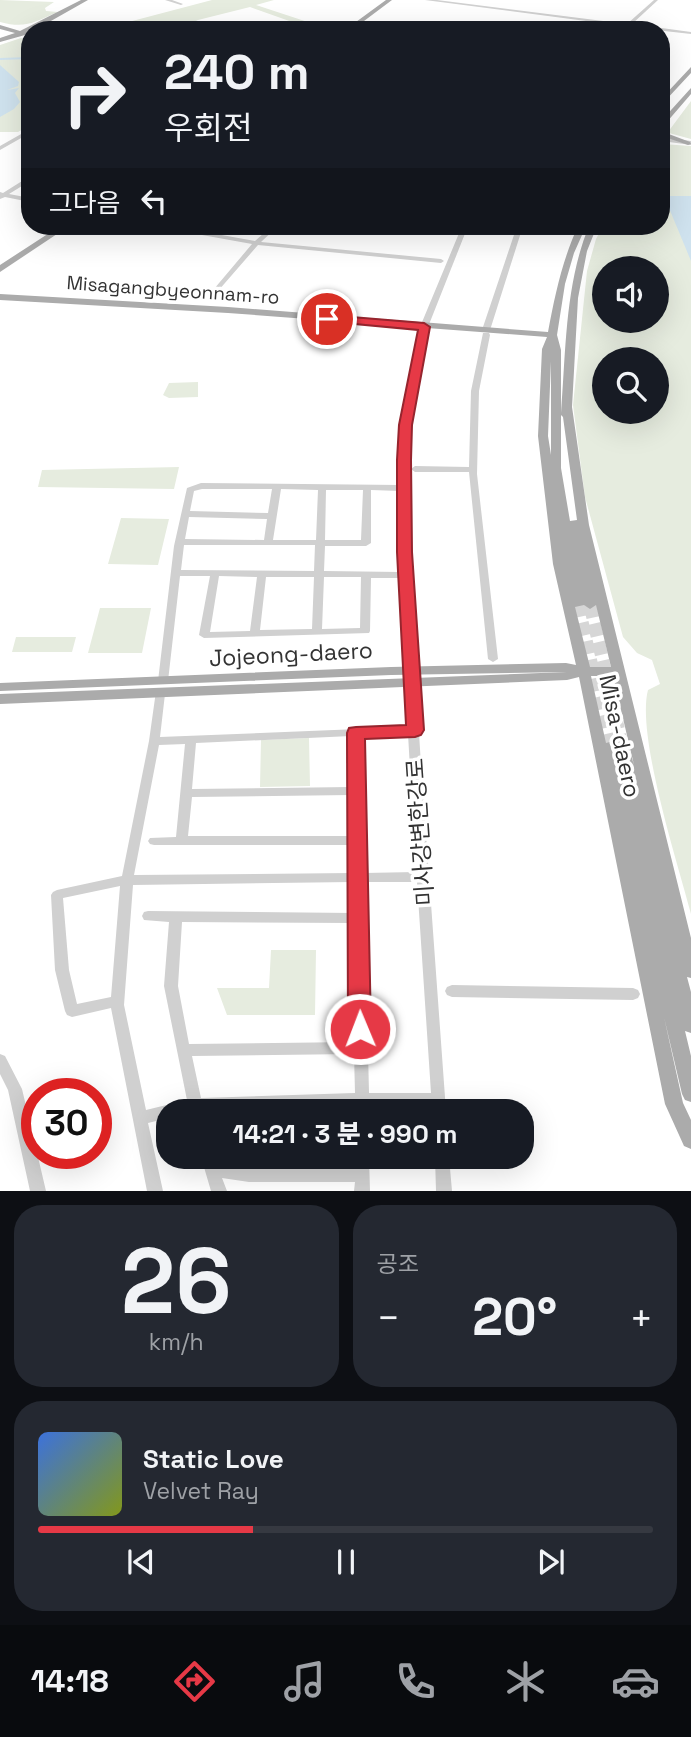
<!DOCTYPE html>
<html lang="ko">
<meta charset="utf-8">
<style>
body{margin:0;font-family:"Space Grotesk","Noto Sans KR",sans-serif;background:#242831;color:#f1f3f6;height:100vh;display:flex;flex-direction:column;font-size:26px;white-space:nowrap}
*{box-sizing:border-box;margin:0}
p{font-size:23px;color:#9ea1a6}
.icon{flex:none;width:38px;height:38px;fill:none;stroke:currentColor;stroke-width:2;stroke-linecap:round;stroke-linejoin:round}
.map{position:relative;height:1191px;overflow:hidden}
.panel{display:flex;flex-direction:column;gap:14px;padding:14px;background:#0d0f14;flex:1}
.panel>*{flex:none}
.hud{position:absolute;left:21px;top:21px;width:649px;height:214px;border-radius:28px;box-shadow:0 7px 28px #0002;background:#171b24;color:#f1f3f6;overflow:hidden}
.tools{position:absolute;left:592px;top:256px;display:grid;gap:14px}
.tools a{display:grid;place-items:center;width:77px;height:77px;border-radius:50%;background:#171b24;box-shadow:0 7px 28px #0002;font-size:35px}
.speed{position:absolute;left:21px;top:1078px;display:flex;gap:14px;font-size:35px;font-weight:700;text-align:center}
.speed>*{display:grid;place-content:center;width:91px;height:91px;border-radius:50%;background:#171b24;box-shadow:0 7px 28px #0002;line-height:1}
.speed .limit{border:10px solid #d22;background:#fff;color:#111}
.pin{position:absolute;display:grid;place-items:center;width:60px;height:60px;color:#fff;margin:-30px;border:4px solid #fff;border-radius:50%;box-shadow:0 2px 7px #0007}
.me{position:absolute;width:77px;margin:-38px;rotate:359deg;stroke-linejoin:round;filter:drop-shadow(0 0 5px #0008)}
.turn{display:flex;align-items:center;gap:24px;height:147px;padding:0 28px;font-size:32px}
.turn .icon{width:91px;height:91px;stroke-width:2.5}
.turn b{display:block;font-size:49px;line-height:60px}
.then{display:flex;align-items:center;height:66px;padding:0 28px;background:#0003;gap:14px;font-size:26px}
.big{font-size:52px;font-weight:800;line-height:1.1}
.panel .widget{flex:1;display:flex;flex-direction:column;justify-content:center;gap:10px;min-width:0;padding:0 24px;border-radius:28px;background:#242831}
.panel .dial{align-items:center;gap:0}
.dial b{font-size:91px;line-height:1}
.song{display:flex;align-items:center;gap:21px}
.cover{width:84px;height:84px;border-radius:10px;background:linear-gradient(135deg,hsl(220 70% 55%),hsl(70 70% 35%))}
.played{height:7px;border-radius:4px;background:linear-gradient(90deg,#e63946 35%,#363941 35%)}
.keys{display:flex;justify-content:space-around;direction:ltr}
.heat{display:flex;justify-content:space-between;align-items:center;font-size:38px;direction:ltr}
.panel .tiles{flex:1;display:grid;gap:14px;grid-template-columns:1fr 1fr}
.widget:last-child{grid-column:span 2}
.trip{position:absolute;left:156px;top:1099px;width:378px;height:70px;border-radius:28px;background:#171b24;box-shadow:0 7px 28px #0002;font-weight:800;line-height:70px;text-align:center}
.menu{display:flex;height:112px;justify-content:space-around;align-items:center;background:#090b0e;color:#9ea1a6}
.menu .icon{width:49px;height:49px}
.menu .current{color:#e63946}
.menu b{font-size:32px;color:#f1f3f6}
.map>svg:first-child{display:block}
.green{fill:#e6ecdf;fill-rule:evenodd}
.water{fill:#cfe2ee}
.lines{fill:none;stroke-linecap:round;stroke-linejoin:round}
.stream{stroke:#cfe2ee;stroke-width:2}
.major-tunnel{stroke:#d6d6d6;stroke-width:13;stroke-dasharray:13 6;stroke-linecap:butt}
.minor{fill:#d0d0d0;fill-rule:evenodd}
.major{fill:#ababab;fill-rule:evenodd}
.route{fill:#e63946;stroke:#96252e;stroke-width:2}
.labels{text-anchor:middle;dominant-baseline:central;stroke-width:7;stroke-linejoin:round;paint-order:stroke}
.far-street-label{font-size:19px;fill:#333;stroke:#fff}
.street-label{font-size:23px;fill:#333;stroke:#fff}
</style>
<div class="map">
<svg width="691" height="1191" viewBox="0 0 691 1191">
<rect width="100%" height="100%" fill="#fff"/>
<path class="green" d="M0,0L54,2L45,8L46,11L58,12C34,22 26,29 0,22Z
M212,0H274L256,5L332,30H321L295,23L250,7L198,20L177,30H98Z
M21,38L30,41V125L18,132H0V45Z
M691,101V139L669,133L668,132Z
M662,144L691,146V914C678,864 636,735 648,690L660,684L652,660L637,653L623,637L585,497L573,405L587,271L596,239L603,226H662ZM604,268H656V320H604ZM604,359H656V411H604Z
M198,382V397L169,398L163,395L169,383Z
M179,467L174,489L38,487L42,470Z
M121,518L169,519L158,565L108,564Z
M100,608H151L142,653H88Z
M16,637H76L72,652H12Z
M309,738L310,786L260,787L261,740Z
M271,950H316L315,1015H227L217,988H269Z"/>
<path class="water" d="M0,65L19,82L18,86L7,90L19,88L15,93L20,102L14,109L0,117Z
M664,196H691V261Z"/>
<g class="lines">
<path class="stream" d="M0,59L30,58"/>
<path class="major-tunnel" d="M578,604L610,747
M590,605L622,745"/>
<path class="minor" d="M165,0H172L183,4L181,5Z
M425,0H437L627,24L654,0H658L632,24L691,32V34L629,27L626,28L624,26Z
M30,129V133L0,150V146Z
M662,137L691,141V145L662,141Z
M30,176V181L9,194L30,198V202L5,197L0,199V192L3,193Z
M160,226H172L255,241L272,226H278L261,242L441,259L444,261L441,263L258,245L218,291H214V289L252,244L163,228Z
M197,226H208L223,230L220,232Z
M462,226H468L428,327L409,433V552L418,727L420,730L419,733L421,765L446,1111H432V1106H369V1111H355V1106L168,1111V1118L148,1123L163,1191H147L111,1008L72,1017L67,1015L65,1011L55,970L51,895L53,892L57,890L122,876L149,741L156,691H164L165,694L160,737L408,727L401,578H371L370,631L369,633L204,638L199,635L210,576H180L168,681L163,684L158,681L174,546L187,488L201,483L400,485L401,433L420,327ZM202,489H272L268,513L190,511L194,491ZM281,489L318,490L316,540H273ZM326,490H363L361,540H325ZM371,490L400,491V572L324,571L325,546H366L371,543ZM189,517L267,519L264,540L185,539ZM184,545H315L314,571L181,570ZM219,576L257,577L250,631L210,632ZM266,577H314L312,629L260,630ZM324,577H361L360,628L322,629ZM408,734L416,872L364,873L361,736ZM351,736V787L192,789L196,743ZM185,744L176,837L150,838L148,841L150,844L154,845H352V873L134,875L159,745ZM351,795L352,836H188L192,797ZM352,882L353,913L148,911L144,912L142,916L144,920L169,922L164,986L187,1100L146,1110L124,1005L133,885ZM364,882H417L431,1093H369ZM120,886L111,997L77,1004L69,970L63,898ZM182,922L353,923L354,1042L189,1044L178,986ZM354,1054L355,1093L201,1098L192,1056Z
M517,226H523L491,327L490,329H484L483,327Z
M483,333H489L490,335L479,391L477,474L498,659L493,662L488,659L469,472H415L411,469L415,466L469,467L471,391Z
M452,985L633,988L638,990L640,994L638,998L633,1000L452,997L447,995L445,991L447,987Z
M0,1054L5,1056L22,1089L46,1191H30L8,1090L0,1074Z
M201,1157H215L218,1164L249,1168H355V1157H369L370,1191H354L355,1182H249L222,1178L227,1191H211Z
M435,1157H449L452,1191H436Z"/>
<path class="major" d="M81,0H88L35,30H30L25,35L0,42V38L15,33L0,29V25L20,31Z
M386,0H392L352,30H345Z
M691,67V73L664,102L662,103V98Z
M691,88V94L666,123V133L690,142L691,144L688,145L662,136V120Z
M60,226H69L0,272V265Z
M578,226H586L574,253L565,284L557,335L561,350V413C566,350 565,284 589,226H597L587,251L578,298L572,407L589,525L691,938V978L687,977L691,992V1033L685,1031L691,1056V1102L685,1100L682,1094L664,1017L683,1103L691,1120V1149L684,1146L665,1104L579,677L567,680L0,704V694L567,672L391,675L0,691V683L391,667L566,663L576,665L553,564L538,436L542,349L547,337L228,313L0,300V294L228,307L548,332C555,295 562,261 578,226ZM551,361V455L548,436ZM561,415L563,417L577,520L570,521L561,468ZM584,605L590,609L596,605L611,667H590L575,607ZM591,676H613L634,765L627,742L622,740L615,744L610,742L606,743Z"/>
</g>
<path class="route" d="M327,315L424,323L430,327L412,425L411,460L412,552L424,730L421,735L415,737L365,739L371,1029L368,1036L360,1039L352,1036L348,1029L347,733L349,728L356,727L406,725L397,552V460L399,425L418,330L323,321L322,319Z"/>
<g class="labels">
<g class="far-street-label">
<text transform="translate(173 290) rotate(4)">Misagangbyeonnam-ro</text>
</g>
<g class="street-label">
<text transform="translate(291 654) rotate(-3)">Jojeong-daero</text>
<text transform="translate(620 736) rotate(78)">Misa-daero</text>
<text transform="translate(420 832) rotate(-94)">미사강변한강로</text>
</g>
</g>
</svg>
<div class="tools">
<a><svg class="icon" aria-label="sound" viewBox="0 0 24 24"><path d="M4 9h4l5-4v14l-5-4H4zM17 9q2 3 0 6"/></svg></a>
<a><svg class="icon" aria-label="search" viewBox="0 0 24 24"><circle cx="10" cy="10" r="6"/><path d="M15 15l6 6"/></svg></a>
</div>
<div class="speed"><div class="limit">30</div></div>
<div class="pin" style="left:327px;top:319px;background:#d93025"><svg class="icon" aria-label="arrive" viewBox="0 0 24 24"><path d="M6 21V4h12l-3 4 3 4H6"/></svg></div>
<svg class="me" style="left:360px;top:1029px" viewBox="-20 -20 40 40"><circle r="17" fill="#e63946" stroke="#fff" stroke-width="3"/><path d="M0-11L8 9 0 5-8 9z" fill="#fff"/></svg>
<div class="trip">14:21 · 3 분 · 990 m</div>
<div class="hud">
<div class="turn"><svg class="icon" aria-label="right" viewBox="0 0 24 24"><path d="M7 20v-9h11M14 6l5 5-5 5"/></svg><div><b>240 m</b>우회전</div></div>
<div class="then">그다음<svg class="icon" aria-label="left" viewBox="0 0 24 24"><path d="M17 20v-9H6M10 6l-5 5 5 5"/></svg></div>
</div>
</div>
<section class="panel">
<div class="tiles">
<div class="widget dial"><b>26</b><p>km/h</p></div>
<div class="widget"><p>공조</p>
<div class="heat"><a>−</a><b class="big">20°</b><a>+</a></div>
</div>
<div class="widget">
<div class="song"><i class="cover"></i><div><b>Static Love</b><p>Velvet Ray</p></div></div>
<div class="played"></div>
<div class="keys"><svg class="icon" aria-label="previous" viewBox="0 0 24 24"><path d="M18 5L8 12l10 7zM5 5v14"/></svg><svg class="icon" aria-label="pause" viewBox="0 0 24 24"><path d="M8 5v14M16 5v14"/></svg><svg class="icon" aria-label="next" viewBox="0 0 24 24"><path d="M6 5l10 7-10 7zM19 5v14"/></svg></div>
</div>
</div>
</section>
<nav class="menu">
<b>14:18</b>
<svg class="icon current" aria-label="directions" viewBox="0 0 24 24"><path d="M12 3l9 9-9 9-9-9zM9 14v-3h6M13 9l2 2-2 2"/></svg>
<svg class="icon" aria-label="music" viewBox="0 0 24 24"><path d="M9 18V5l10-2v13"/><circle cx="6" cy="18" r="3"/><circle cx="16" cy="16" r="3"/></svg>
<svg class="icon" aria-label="phone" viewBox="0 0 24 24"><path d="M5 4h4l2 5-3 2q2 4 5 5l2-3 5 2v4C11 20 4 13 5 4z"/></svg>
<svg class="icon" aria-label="climate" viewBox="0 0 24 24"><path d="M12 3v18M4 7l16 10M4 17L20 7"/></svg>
<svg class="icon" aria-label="car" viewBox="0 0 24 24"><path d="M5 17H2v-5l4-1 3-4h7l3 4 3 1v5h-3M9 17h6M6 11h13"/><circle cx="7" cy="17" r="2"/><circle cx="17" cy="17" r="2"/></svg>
</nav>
